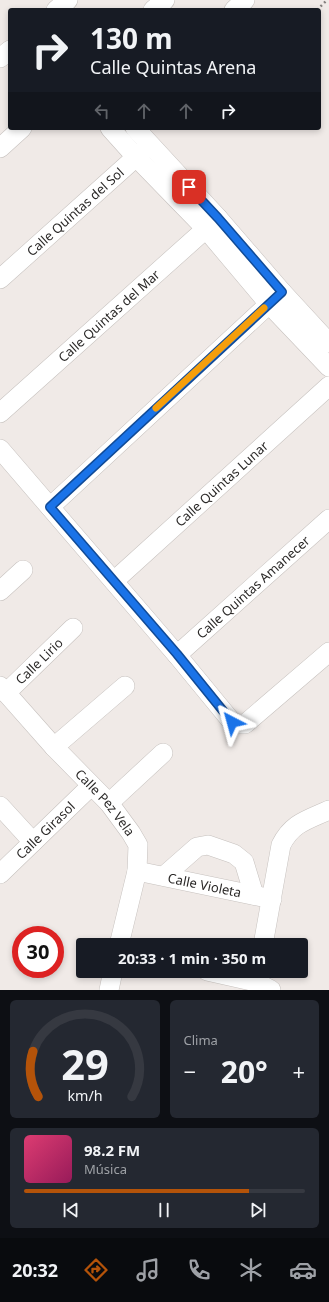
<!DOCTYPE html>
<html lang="es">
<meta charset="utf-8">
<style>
body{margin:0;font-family:"Noto Sans",sans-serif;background:#242831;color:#f1f3f6;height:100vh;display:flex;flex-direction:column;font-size:15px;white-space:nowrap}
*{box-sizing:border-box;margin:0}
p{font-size:13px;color:#9ea1a6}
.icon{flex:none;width:22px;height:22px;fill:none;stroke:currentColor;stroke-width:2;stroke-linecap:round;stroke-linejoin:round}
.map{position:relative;height:990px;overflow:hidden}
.panel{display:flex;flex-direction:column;gap:10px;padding:10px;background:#0d0f14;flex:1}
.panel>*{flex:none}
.top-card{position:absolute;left:8px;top:8px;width:313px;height:122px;border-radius:4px;box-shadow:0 2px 6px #0003;background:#171b24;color:#f1f3f6;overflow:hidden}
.speed{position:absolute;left:12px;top:926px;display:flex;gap:8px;font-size:20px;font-weight:700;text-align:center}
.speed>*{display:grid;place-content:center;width:52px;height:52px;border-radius:50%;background:#171b24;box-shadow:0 2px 6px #0003;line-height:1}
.speed .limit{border:6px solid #d22;background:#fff;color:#111}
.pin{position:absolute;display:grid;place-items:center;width:34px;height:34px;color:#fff;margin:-17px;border-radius:8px;box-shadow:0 2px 6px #0006}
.me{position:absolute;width:44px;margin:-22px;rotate:321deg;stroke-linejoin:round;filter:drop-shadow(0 0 3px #0008)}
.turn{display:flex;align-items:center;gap:14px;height:84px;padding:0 16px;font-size:18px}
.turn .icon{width:52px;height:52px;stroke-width:2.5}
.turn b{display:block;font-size:28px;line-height:34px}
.lanes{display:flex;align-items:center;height:38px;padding:0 16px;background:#0003;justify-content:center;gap:20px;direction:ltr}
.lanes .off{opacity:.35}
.big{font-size:30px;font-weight:700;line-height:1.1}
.panel .card{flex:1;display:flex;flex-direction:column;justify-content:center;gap:6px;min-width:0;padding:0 14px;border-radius:6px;background:#242831}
.panel .dial{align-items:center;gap:0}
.dial svg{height:104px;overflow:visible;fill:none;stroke:#363941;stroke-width:7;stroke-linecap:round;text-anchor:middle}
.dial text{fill:#f1f3f6;stroke:none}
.song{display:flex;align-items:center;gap:12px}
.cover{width:48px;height:48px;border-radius:6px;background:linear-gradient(135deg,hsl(340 70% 55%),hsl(330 70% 35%))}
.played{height:4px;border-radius:2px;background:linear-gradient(90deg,#b45309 80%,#363941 80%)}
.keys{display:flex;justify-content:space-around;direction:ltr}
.heat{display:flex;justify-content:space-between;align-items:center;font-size:22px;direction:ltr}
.panel .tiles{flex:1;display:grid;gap:10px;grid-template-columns:1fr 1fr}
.card:last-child{grid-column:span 2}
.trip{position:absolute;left:76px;top:938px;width:232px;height:40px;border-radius:4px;background:#171b24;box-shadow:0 2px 6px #0003;font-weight:700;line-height:40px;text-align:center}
.dock{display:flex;height:64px;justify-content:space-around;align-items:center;background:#090b0e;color:#9ea1a6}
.dock .icon{width:28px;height:28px}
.dock .current{color:#b45309}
.dock b{font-size:18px;color:#f1f3f6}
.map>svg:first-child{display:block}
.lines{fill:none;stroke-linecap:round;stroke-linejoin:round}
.minor-casing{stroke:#c6c1be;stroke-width:20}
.path{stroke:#84807e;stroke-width:2.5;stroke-dasharray:2 3;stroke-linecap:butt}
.minor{stroke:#fff;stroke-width:19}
.route-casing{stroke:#114b97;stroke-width:10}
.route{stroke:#1a73e8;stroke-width:7}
.slow{stroke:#f59e0b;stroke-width:7}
.labels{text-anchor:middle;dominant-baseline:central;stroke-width:3.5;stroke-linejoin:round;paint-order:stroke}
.street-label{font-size:13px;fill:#2b2928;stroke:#fdf7f4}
</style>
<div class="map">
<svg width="329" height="990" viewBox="0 0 329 990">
<rect width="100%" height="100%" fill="#f0eae7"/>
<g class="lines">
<g class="minor-casing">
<g id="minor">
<path d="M56,10L68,0"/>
<path d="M153,10L165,0"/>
<path d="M234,10L245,0"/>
<path d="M0,58L10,50"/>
<path d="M110,128L136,157L206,229L269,304L329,367"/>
<path d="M135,128L218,218L282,292L329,343"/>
<path d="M0,148L22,128"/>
<path id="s1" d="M0,279L145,149"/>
<path id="s2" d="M0,413L218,218"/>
<path d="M0,449L177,655L232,722L239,724H245L329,652"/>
<path d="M50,507L282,292"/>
<path id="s3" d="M114,581L329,386"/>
<path d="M0,591L23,570"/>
<path id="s4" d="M177,655L329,519"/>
<path id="s5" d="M0,686L54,747L109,803L131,833L138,845L137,871L119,945"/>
<path id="s6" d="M6,693L73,628"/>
<path d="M54,747L125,686"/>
<path d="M109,803L163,753"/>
<path d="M0,806L33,842"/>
<path id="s7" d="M137,871L272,899"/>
<path id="s8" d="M0,874L91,786"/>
<path d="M164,876L197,847L208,845L234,854L244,862L254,895"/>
<path d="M263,945L281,845C292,823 307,820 329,810"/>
<path d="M207,971L256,982L271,990"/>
<path d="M109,990L113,971"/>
</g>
</g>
<path class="path" d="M317,10L327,0"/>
<use href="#minor" class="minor"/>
</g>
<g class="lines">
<g class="route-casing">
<path id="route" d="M189,187L218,218L282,292L50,507L177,654L232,722"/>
</g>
<use href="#route" class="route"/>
<path class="slow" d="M156,408L264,308"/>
</g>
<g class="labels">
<g class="street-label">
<text stroke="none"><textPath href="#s1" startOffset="101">Calle Quintas del Sol</textPath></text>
<text stroke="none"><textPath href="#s2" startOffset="146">Calle Quintas del Mar</textPath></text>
<text stroke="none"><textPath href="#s3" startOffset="145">Calle Quintas Lunar</textPath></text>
<text stroke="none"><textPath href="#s4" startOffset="102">Calle Quintas Amanecer</textPath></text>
<text stroke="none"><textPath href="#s6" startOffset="46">Calle Lirio</textPath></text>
<text stroke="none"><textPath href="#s5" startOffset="157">Calle Pez Vela</textPath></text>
<text stroke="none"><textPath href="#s8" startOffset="63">Calle Girasol</textPath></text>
<text stroke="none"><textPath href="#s7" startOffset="69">Calle Violeta</textPath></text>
</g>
</g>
</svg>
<div class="speed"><div class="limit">30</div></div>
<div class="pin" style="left:189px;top:187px;background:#d93025"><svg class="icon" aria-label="arrive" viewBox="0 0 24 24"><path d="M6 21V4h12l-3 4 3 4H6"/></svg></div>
<svg class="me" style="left:232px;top:722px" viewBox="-20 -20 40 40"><path d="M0-17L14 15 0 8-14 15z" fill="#1a73e8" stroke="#fff" stroke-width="4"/></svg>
<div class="trip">20:33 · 1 min · 350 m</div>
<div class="top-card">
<div class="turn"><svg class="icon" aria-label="right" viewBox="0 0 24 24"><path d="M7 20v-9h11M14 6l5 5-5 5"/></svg><div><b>130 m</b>Calle Quintas Arena</div></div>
<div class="lanes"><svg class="icon off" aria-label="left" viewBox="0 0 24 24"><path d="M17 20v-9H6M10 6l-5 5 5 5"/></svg><svg class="icon off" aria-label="ahead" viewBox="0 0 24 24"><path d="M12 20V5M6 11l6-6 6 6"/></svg><svg class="icon off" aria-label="ahead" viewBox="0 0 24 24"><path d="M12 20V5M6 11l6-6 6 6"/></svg><svg class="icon" aria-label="right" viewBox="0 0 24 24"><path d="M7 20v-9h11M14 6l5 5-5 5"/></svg></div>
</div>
</div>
<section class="panel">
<div class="tiles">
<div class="card dial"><svg viewBox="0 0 100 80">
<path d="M14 69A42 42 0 1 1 86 69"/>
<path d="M14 69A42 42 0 0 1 10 34" stroke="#b45309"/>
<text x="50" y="56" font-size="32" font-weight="700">29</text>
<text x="50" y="72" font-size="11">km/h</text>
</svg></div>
<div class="card"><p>Clima</p>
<div class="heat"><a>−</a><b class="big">20°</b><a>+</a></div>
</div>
<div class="card">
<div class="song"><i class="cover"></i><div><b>98.2 FM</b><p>Música</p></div></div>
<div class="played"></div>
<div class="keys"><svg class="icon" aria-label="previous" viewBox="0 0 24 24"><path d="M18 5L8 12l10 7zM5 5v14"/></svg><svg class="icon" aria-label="pause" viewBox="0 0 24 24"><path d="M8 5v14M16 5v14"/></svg><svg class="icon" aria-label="next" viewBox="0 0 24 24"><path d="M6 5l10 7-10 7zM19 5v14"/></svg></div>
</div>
</div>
</section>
<nav class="dock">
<b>20:32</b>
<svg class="icon current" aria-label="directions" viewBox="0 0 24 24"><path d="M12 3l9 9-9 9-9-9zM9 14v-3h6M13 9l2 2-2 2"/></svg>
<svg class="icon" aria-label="music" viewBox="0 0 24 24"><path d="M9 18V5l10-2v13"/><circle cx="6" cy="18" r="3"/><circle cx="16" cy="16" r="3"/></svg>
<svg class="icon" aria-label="phone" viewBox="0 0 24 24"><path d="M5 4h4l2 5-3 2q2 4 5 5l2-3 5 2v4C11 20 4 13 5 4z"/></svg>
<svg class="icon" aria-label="climate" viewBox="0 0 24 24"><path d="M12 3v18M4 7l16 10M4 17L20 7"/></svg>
<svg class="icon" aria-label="car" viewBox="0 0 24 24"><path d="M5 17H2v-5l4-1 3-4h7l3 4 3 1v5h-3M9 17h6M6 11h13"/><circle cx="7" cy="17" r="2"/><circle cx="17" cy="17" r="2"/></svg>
</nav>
